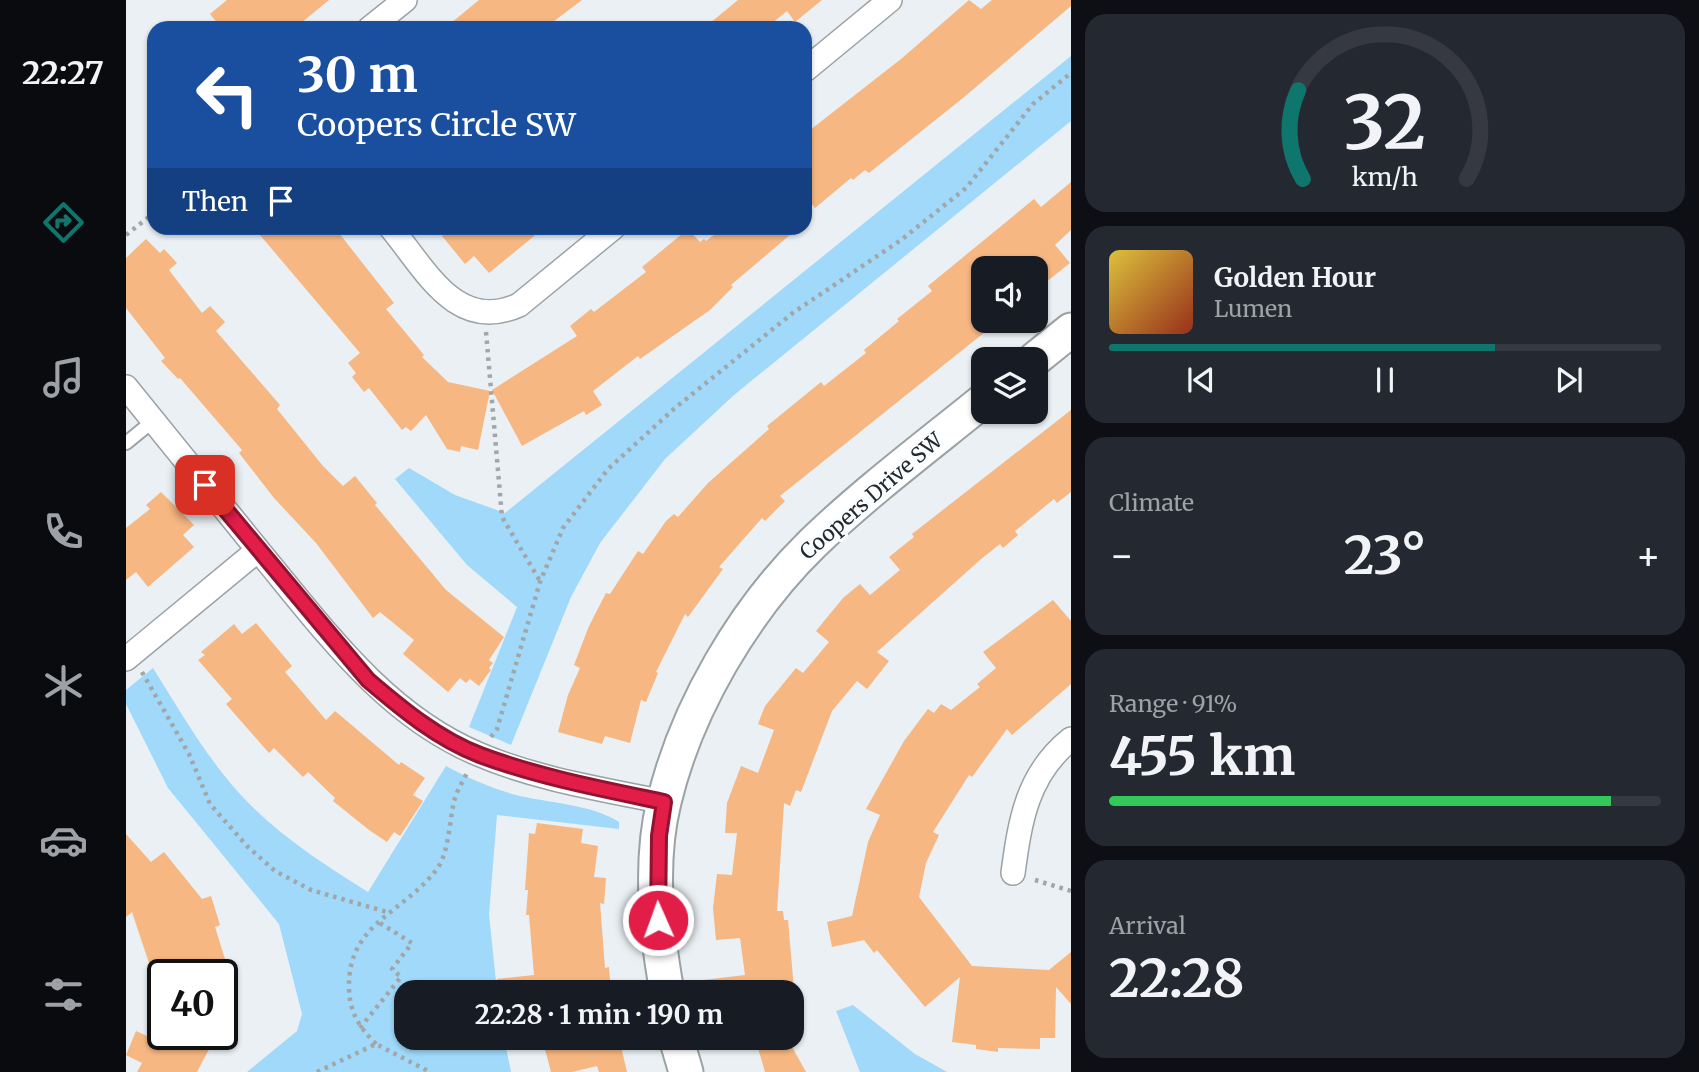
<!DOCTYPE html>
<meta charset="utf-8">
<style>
body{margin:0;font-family:Merriweather,serif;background:#242831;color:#f1f3f6;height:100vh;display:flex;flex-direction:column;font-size:26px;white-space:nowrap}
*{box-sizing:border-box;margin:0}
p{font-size:23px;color:#9ea1a6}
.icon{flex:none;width:38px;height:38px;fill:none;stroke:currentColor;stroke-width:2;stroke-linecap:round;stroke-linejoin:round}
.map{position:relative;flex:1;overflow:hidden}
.sheet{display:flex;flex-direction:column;gap:14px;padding:14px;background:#0d0f14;width:628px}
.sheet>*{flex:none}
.banner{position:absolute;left:21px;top:21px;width:665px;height:214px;border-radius:21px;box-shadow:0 2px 5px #0004;background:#1a4fa0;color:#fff;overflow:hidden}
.buttons{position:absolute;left:845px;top:256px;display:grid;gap:14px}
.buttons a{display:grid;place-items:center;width:77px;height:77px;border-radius:14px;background:#171b24;box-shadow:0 2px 5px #0004;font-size:35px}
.speed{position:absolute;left:21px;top:959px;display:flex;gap:14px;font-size:35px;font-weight:700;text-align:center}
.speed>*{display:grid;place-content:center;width:91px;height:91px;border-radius:50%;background:#171b24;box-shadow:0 2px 5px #0004;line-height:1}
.speed .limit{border:4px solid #111;border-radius:10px;background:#fff;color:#111}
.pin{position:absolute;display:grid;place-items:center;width:60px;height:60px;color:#fff;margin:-30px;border-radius:14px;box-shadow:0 4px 10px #0006}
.me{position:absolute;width:77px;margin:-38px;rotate:358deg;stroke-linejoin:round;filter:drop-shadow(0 0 5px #0008)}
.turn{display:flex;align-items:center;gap:24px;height:147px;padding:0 35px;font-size:32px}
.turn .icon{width:91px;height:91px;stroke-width:2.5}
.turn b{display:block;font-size:49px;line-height:60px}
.then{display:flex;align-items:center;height:66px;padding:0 35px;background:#0003;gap:14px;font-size:26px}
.big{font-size:52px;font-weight:700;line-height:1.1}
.sheet .card{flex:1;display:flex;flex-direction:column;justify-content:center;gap:10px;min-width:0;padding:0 24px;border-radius:21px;background:#242831}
.sheet .dial{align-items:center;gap:0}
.dial svg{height:182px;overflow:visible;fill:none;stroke:#363941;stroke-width:7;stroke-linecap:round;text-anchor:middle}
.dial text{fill:#f1f3f6;stroke:none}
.song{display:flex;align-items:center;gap:21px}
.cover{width:84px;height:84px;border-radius:10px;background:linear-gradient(135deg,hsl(50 70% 55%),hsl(10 70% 35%))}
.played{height:7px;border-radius:4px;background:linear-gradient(90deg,#0f766e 70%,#363941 70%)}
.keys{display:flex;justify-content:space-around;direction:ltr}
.heat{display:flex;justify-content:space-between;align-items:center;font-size:38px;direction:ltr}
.charge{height:10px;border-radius:5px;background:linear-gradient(90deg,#34c759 91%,#363941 0)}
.trip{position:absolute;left:268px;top:980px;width:410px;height:70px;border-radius:21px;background:#171b24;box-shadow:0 2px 5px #0004;font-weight:700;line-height:70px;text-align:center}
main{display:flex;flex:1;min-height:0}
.dock{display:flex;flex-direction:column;width:126px;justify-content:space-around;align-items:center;background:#090b0e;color:#9ea1a6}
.dock .icon{width:49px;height:49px}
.dock .current{color:#0f766e}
.dock b{font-size:32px;color:#f1f3f6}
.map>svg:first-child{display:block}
.green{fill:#a0d9f9}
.building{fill:#f6b782}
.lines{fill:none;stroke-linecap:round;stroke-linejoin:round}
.lane-casing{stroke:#9ba2a5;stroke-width:16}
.street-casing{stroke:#9ba2a5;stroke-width:26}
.secondary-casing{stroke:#9ba2a5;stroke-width:37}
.path{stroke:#a1a6a9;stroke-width:4.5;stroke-dasharray:3.5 5;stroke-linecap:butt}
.lane{stroke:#fff;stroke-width:12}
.street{stroke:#fff;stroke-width:23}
.secondary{stroke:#fff;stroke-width:33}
.route-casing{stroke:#92132f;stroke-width:18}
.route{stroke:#e11d48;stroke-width:12}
.labels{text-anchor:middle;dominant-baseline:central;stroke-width:6;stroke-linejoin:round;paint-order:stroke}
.street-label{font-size:21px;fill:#252729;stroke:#fafdff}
</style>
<main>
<nav class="dock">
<b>22:27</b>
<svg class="icon current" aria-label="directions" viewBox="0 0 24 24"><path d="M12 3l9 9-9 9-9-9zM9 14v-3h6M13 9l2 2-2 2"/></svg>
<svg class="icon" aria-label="music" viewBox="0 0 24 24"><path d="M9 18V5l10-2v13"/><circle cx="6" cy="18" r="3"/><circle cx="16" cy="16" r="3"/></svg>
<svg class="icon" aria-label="phone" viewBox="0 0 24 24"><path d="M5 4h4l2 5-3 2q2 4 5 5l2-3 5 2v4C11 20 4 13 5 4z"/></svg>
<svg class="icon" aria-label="climate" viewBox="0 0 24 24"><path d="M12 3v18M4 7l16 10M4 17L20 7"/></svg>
<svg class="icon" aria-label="car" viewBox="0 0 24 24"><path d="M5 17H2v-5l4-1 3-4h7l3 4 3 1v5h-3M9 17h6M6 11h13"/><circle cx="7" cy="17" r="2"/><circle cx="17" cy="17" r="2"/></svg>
<svg class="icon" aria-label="filters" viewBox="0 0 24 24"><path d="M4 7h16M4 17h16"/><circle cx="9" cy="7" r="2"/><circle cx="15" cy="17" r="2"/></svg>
</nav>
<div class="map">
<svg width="945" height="1072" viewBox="0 0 945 1072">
<rect width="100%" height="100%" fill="#eaf0f4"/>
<path class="green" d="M945,56V121L608,395L539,459L474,543L445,597L385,745L343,727L391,607L341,565L269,479L283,468L329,495L379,513Z
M27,668C54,711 79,755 113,793C149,833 197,864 242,892L320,766C342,778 365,788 390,795C422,803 465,804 493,822V829L371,815L363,914L371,992H280V1038H378L385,1072H121L171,1031L176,1014L153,924L42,788L0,704V690Z
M727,1005L789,1054L821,1072H734L710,1011Z"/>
<path class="building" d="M101,0H203L169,28H95L84,14Z
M353,0H456L419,28H319Z
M612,0H696L669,22L661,11L640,28H578Z
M843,0L855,9L866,0H945V6L837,98L743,173L739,170L727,180L725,178L689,208L679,195V134L775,59Z
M945,182V230L929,245L944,263L910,290V268H858V320H866L869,324L654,496L659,501L639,521L636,518L593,567L597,569L562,617L559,614L530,672L532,673L520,702L515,700L504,743L479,736L476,744L432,732L442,695L454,668L448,665L463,626L480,593L484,594L512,551L517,554L540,521L548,514L552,517L582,483L643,429L641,426L695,382L698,386L740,353L738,350L773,321L771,319L806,291L802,286L908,199L915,207Z
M128,228H209L268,303L260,309L298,355L296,357L322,382L364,391L352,450L335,446L334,452L321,449L300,415L285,431L280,427L276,430L243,388L238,392L226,377L230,373L222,363L234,353Z
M326,228H418L363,273L348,256L339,264L316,236Z
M597,228H672L605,285L607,287L584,310L514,359L512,356L467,391L476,405L460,415L458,411L396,446L366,390L451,336L444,326L465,309L468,312L520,272L516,267L562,229L574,242L578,239L580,241Z
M20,239L34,253L38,249L51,263L43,270L76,313L84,306L99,322L90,331L154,405L151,409L197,466L217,486L229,476L251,503L249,505L320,590L378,637L363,660L367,663L363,668L365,670L353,686L344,679L340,683L334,678L322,692L277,654L288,640L254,612L247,618L190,543L148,498L113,453L116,450L54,378L52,379L35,361L39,358L0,308V258Z
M945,410V492L931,503L928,499L889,531L892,535L877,548L874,544L854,560L751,652L763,661L741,689L731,681L706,711L675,792L670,790L664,806L658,803L651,911H657L658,920H662L668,989L642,992H577V980L619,975L614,938L590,940L587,908L591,874L606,875L611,833H599L601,803L615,766L632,773L648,730L632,724L639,706L670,668L677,673L703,642L690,631L717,598L734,584L744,595L774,570L763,557L788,537L786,534Z
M35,492L68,525L57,535L68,547L22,587L10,572L0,580V528L24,509L20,505Z
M927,600L945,621V684L886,735L881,729L846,777L843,775L807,832L813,835L800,863L793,897L846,966L923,970L945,952V1004L930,987L929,1038H914V1049L872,1048V1052L850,1049V1045L826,1042L834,977L799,1007L751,950L748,953L738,940L706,947L701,922L726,916L742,842L754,815L740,809L778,741L802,709L808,713L815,704L825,710L854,687L851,684L870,668L857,652Z
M130,623L166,666L159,672L200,720L209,711L273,765L275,762L299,778L287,795L297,801L274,836L268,832L261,842L243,830L207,801L209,798L182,772L177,777L148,748L143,753L100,704L106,699L72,660L79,655L75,652L108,624L116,634Z
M411,823L457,829L455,843L472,846L468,877L480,878L478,904L474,903L479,968L483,967L485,992H372L371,979L408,975L403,915H400L402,890H399L403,833L409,834Z
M0,834L25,862L38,852L76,899L85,896L94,925L89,927L104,975H27L6,912L0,917Z
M37,1001V1034H91L71,1072H11L16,1063L0,1055L10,1031L21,1036Z
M416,1038H493L501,1072H473L471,1066L446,1072H425Z
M629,1038H661L680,1072H639Z"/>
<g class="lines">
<g class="lane-casing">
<path id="lane" d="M0,443L27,421"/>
</g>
<g class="street-casing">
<path id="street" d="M244,28L279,0
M679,70L764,0
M265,228C300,270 330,333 393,305L487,228
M0,387L132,550L0,659
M132,550C196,627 257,714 352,754C410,779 476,789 538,802
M887,873C894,821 901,774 945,739"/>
</g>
<g class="secondary-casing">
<path id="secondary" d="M909,359L945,330
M541,992C530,932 523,862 538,802C560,709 618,610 687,543C740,492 800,447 858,400
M550,1038L560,1072"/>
</g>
<path class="path" d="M0,235L28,213
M360,332L376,517L414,581
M16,672L63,754L84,804L121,846L149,871L185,890L261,912
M365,737L371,729L414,582L437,528L482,469L549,408L668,312L775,240L840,188L907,104L945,73
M909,880L945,891
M234,1028L275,977L266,969L286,943L252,922
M250,1044C233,1027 224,1013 223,989C221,923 277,914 311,869C323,852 323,823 328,802C330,792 336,783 341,773
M191,1072L250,1044L304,1072"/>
<use href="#lane" class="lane"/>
<use href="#street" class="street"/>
<use href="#secondary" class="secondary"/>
</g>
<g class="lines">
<g class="route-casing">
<path id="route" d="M79,485L242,680C276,709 312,739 354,755C413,777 476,789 538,802L533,836L532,920"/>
</g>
<use href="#route" class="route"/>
</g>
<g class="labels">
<g class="street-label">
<text transform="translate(745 496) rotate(-41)">Coopers Drive SW</text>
</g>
</g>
</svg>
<div class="buttons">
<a><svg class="icon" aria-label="sound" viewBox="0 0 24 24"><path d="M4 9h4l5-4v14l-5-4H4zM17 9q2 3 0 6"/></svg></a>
<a><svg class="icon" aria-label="layers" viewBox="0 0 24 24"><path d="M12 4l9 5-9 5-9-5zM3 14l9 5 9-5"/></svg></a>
</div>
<div class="speed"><div class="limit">40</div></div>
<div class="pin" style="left:79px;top:485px;background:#d93025"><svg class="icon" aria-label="arrive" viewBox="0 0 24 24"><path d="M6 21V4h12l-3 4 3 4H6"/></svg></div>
<svg class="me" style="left:532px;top:920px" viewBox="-20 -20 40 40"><circle r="17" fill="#e11d48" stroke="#fff" stroke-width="3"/><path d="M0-11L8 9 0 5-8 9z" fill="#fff"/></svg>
<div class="trip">22:28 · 1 min · 190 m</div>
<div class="banner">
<div class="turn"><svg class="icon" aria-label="left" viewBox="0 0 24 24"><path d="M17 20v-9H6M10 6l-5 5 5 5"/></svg><div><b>30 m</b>Coopers Circle SW</div></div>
<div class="then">Then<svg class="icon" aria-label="arrive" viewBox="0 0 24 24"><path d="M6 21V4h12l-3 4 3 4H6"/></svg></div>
</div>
</div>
<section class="sheet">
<div class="card dial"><svg viewBox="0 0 100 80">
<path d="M14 69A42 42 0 1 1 86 69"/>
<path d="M14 69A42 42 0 0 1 12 30" stroke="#0f766e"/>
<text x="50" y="56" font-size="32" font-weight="700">32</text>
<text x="50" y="72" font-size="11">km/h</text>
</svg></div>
<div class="card">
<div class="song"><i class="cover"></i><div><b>Golden Hour</b><p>Lumen</p></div></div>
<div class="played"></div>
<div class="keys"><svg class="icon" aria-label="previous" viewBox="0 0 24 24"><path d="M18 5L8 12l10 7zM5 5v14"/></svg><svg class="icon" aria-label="pause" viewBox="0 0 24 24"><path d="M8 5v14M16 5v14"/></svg><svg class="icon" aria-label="next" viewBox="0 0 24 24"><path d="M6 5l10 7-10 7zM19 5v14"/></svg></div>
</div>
<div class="card"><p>Climate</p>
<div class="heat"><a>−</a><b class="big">23°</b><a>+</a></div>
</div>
<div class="card"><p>Range · 91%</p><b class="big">455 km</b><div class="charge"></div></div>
<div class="card"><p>Arrival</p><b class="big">22:28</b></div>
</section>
</main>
